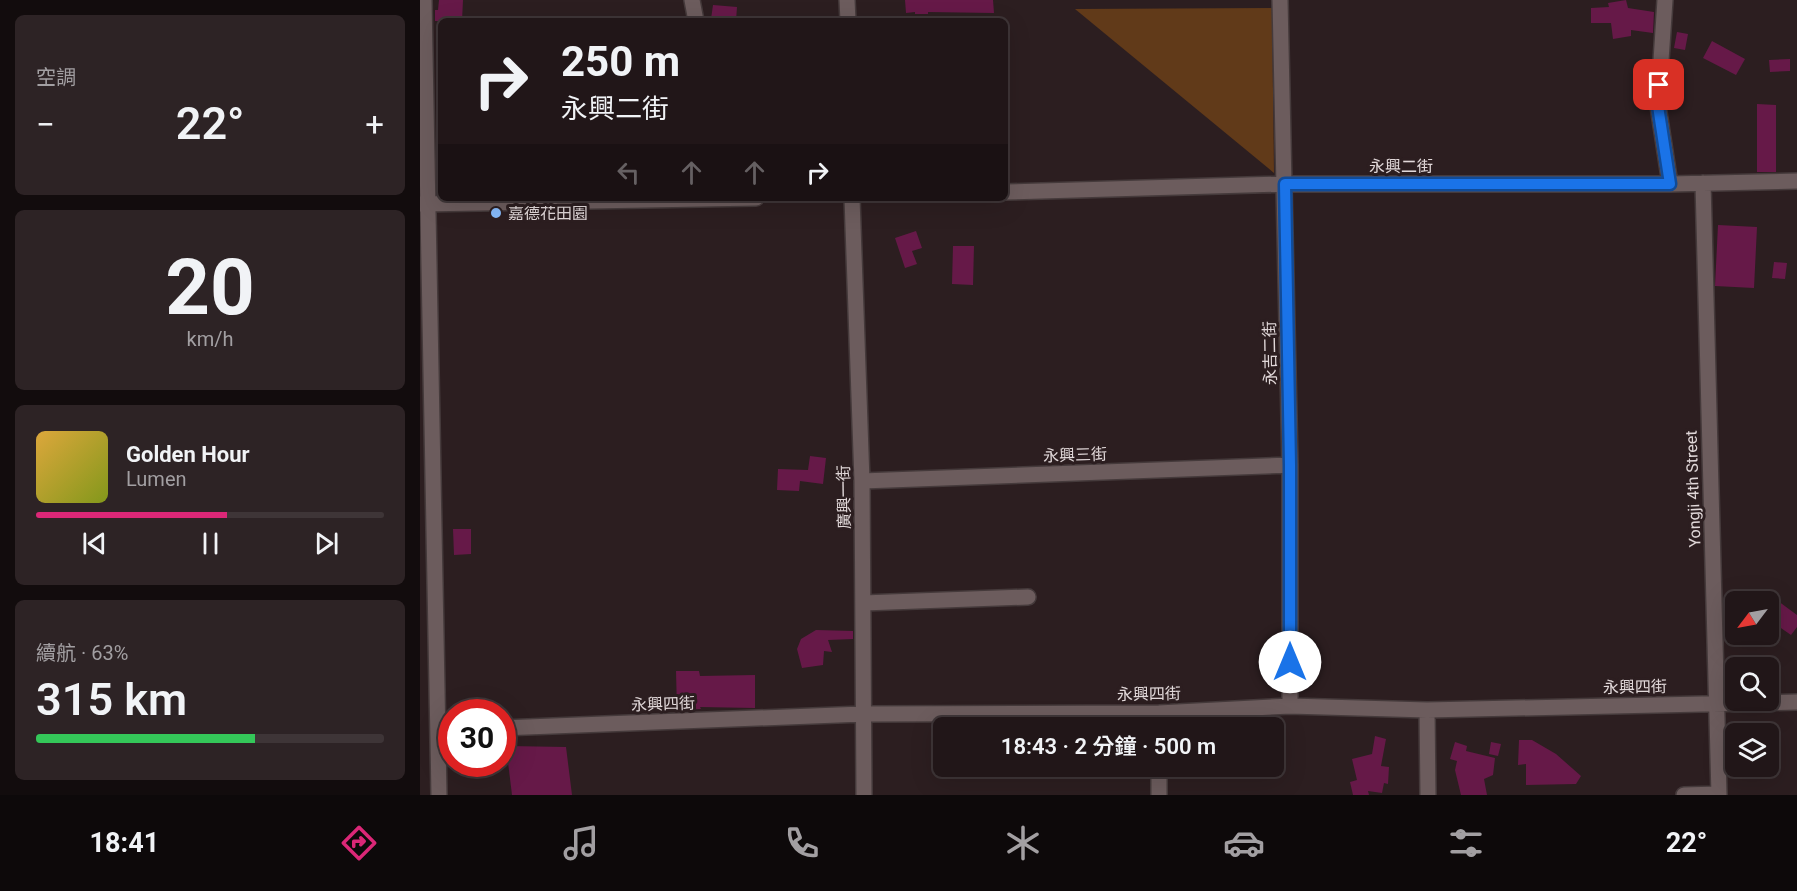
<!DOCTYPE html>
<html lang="zh-TW">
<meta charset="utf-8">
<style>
body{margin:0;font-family:Roboto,"Noto Sans TC",sans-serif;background:#2d2325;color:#f1f3f6;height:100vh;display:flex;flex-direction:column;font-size:22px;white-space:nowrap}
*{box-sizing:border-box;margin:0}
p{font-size:20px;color:#a29fa2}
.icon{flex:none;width:33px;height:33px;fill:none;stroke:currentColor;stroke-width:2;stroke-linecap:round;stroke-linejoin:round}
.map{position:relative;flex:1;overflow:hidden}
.drawer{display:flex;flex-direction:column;gap:15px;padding:15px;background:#120c0d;width:420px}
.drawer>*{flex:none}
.top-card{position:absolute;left:18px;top:18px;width:570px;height:183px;border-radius:9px;box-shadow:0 6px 24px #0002,0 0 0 2px #3e3537;background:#211618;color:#f1f3f6;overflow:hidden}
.needle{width:39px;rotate:238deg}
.controls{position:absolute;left:1305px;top:591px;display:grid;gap:12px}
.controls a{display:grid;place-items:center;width:54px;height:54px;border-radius:9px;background:#211618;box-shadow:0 6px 24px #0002,0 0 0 2px #3e3537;font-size:30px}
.speed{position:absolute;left:18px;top:699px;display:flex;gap:12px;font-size:30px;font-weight:700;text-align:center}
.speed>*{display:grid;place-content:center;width:78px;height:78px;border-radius:50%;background:#211618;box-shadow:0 6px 24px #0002,0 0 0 2px #3e3537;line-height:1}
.speed .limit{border:9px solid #d22;background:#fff;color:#111}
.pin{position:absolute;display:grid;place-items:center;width:51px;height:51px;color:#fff;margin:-26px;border-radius:12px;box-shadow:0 3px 9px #0006}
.me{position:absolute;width:66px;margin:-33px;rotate:0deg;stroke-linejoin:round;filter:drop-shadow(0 0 4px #0008)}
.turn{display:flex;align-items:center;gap:21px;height:126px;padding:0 24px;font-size:27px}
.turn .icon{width:78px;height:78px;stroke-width:2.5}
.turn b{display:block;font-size:42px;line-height:51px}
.lanes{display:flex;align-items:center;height:57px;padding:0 24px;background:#0003;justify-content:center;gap:30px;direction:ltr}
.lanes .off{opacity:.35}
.big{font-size:45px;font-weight:600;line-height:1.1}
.drawer .tile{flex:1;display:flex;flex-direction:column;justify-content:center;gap:9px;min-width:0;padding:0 21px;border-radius:9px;background:#2d2325}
.drawer .dial{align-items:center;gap:0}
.dial b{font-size:78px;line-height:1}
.song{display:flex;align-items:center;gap:18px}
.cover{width:72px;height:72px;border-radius:9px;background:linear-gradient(135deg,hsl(40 70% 55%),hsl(70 70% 35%))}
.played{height:6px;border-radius:3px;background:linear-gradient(90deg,#db2777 55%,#3e3537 55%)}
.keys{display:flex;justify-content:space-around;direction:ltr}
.heat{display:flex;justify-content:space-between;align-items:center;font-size:33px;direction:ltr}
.charge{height:9px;border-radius:4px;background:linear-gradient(90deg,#34c759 63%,#3e3537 0)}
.trip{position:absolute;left:513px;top:717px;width:351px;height:60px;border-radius:9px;background:#211618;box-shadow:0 6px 24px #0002,0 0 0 2px #3e3537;font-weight:600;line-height:60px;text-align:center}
.tabs{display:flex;height:96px;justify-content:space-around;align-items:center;background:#0d090a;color:#a29fa2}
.tabs .icon{width:42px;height:42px}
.tabs .selected{color:#db2777}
.tabs b{font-size:27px;color:#f1f3f6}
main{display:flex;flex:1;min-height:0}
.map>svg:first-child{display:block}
.green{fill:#613a19}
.building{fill:#661948}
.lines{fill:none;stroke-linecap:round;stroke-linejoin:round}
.minor-casing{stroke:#453a3b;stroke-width:18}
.minor{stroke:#6c5c5d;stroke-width:15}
.route-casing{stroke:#114b97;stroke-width:15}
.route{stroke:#1a73e8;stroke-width:10}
.poi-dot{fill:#87bbfb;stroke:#2c1e20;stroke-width:2}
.labels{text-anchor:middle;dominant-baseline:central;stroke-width:6;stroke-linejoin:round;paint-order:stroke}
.street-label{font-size:16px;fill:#e1d8d9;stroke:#2c1e20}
.poi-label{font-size:16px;fill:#e1d8d9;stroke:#2c1e20;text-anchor:start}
</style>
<main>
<section class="drawer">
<div class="tile"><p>空調</p>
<div class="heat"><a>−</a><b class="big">22°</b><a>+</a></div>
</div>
<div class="tile dial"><b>20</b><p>km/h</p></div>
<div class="tile">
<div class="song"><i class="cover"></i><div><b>Golden Hour</b><p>Lumen</p></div></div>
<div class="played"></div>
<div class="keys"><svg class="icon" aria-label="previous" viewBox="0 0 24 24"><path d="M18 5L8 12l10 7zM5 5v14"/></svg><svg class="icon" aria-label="pause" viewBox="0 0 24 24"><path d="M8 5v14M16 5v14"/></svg><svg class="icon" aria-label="next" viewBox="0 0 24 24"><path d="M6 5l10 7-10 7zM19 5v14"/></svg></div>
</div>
<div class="tile"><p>續航 · 63%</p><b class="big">315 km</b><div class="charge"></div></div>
</section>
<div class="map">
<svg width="1377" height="795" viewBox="0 0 1377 795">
<rect width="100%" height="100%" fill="#2c1e20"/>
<path class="green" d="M852,8L854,173L655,9Z"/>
<path class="building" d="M19,0H43L42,21H15V10H18Z
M485,0H573L574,13L508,12V14H495V12L486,13Z
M1206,0L1208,8L1234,12L1233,33L1211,30V36L1193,39L1191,23H1171V8L1189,7L1188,3Z
M293,5L317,7L316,21L291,19Z
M1257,32L1268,34L1265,50L1254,48Z
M1292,41L1325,59L1316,75L1283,58Z
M1370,59V71L1350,72L1349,60Z
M1337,104L1356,105V172H1337Z
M1298,225L1337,227L1334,288L1295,286Z
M496,231L502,248L492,251L497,264L485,268L475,238Z
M533,246H554L553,285L532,284Z
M1354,262L1367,263L1365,279L1352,278Z
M390,456L406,458L403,484L380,481L379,491L357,490L358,469L388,470Z
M33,529H51V554L34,555Z
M1358,601L1377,615V627L1371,635L1348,619V615Z
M396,630L433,631V639L408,640L412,652L404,651L403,665L382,668L377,649L381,639Z
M256,671H279L280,676L335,675V708L280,707L281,709L257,710Z
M955,736L966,739L961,766L969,767L968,784L964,783L962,793L948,791L949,795H933L930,782L937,780L932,759L952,754Z
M1099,740H1112L1136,754L1161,776L1156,784L1106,785V764L1098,765Z
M1035,742L1047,746L1046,751L1075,758L1073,775L1064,779L1067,795H1041L1035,770L1037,761L1030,759Z
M1071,742L1081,744L1078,756L1069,754Z
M86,746L146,747L152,795H92Z"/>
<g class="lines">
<g class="minor-casing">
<path id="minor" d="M4,0L19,795
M272,0L276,21
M427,0L428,21
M860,0L870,465V706
M1245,0L1238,106L1250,184
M1283,183L1299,795
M585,192L865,184H1250L1377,181
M432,198L442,481L444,795
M0,204L336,198
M442,481L870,465
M443,603L608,597
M1007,710L1008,795
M82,728L443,714L739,713L870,706L1007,710L1377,702
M739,795V766
M1264,795L1299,794"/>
</g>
<use href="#minor" class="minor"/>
</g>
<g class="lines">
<g class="route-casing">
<path id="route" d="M870,662V465L865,184H1250L1238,106L1239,85"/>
</g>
<use href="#route" class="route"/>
</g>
<circle class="poi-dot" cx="76" cy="213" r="6"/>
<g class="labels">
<g class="street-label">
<text x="981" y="166">永興二街</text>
<text transform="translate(850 353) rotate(-91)">永吉二街</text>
<text transform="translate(655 455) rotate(-2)">永興三街</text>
<text transform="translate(1273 489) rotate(-92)">Yongji 4th Street</text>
<text transform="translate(424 497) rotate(-91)">廣興一街</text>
<text transform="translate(1215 687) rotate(-1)">永興四街</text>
<text transform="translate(729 694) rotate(-1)">永興四街</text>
<text transform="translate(243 704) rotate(-2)">永興四街</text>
</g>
<g class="poi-label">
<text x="88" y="213">嘉德花田園</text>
</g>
</g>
</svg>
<div class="controls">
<a><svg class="needle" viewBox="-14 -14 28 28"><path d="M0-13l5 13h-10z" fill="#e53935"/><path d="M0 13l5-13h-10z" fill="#a29fa2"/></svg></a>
<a><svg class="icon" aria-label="search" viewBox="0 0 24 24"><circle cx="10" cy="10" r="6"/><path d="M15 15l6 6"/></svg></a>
<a><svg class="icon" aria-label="layers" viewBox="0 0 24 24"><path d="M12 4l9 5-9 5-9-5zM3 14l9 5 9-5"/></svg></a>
</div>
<div class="speed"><div class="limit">30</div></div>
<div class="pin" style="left:1239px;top:85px;background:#d93025"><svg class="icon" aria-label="arrive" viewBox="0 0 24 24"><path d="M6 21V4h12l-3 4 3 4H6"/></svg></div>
<svg class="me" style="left:870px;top:662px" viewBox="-20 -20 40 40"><circle r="19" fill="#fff"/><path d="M0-13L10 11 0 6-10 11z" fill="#1a73e8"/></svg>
<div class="trip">18:43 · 2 分鐘 · 500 m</div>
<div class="top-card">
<div class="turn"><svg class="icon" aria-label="right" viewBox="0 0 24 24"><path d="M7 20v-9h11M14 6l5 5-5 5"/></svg><div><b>250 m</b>永興二街</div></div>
<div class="lanes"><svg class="icon off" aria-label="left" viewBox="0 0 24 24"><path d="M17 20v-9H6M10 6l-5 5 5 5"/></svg><svg class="icon off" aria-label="ahead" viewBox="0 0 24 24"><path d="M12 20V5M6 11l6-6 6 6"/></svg><svg class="icon off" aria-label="ahead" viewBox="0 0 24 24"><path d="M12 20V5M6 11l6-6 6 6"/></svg><svg class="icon" aria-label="right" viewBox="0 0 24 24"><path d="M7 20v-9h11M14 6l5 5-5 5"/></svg></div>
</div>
</div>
</main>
<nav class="tabs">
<b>18:41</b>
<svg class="icon selected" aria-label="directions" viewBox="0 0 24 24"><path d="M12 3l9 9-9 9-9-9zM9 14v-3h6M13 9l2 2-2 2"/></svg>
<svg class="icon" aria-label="music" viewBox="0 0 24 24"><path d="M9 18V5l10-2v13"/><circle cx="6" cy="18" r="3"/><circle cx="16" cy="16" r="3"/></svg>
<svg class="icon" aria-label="phone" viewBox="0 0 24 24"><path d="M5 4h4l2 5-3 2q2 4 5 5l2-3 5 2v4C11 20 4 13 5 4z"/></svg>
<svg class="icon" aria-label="climate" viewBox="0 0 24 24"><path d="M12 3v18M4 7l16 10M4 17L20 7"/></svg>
<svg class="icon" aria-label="car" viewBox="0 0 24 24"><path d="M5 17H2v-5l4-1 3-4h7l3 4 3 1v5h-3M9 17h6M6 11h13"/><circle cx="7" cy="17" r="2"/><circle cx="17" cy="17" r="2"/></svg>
<svg class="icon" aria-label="filters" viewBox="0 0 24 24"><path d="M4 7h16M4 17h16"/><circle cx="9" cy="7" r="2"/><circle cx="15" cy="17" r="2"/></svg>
<b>22°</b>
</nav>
